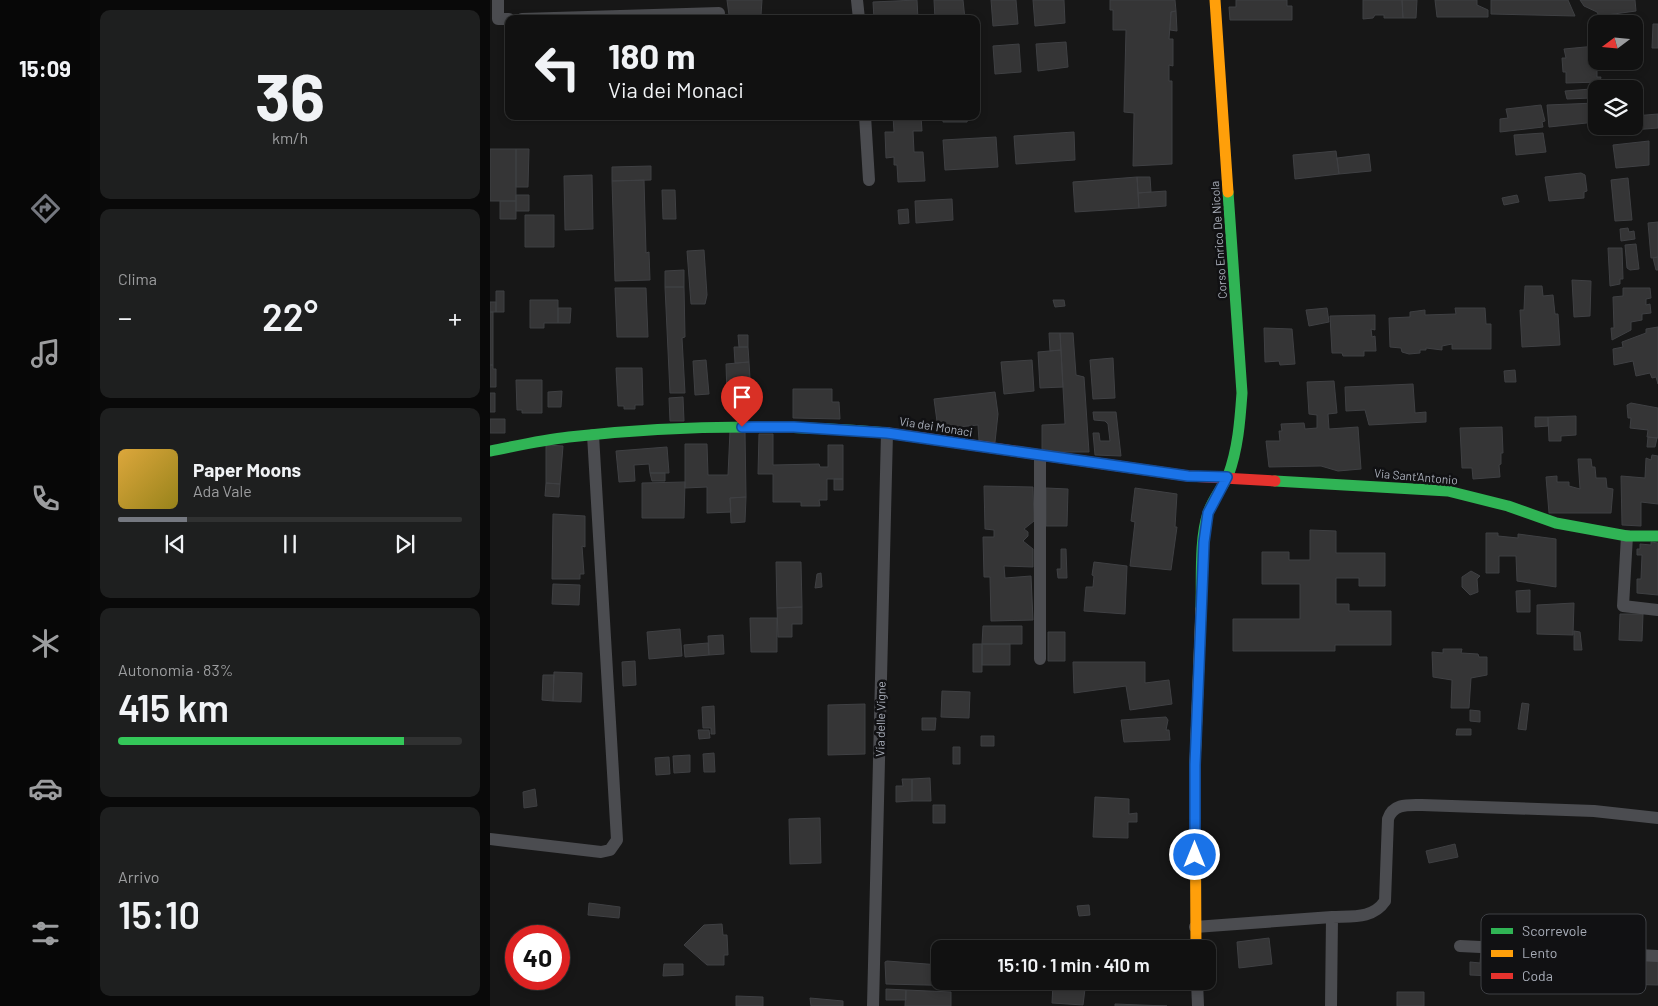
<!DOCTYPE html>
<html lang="it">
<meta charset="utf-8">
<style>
body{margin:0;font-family:Barlow,sans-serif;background:#1e1f1f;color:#f1f3f6;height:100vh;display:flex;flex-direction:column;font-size:19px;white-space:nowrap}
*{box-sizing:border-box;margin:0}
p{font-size:16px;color:#9c9d9f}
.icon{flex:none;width:28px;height:28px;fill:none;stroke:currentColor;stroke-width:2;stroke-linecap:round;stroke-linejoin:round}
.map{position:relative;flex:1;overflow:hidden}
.side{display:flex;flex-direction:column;gap:10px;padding:10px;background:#090909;width:400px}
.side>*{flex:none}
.banner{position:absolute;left:15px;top:15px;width:475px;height:105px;border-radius:10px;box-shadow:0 2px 8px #0003,0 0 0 1px #303131;background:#111;color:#f1f3f6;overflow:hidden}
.needle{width:32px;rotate:254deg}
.fabs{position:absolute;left:1098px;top:15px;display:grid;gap:10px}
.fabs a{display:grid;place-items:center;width:55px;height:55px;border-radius:10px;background:#111;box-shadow:0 2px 8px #0003,0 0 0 1px #303131;font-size:25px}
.speed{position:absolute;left:15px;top:925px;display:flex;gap:10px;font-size:25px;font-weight:700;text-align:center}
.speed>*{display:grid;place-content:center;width:65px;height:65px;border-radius:50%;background:#111;box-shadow:0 2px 8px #0003,0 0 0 1px #303131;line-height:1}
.speed .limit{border:8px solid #d22;background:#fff;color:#111}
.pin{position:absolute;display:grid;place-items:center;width:42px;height:42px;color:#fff;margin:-51px -21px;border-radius:50% 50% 50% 0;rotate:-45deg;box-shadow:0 0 5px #0007}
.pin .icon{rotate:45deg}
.me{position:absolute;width:55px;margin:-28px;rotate:0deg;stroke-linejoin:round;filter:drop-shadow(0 0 4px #0008)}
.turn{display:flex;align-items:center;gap:18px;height:105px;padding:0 20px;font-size:22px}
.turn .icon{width:65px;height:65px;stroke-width:2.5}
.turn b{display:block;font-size:35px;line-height:42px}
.big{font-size:38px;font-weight:600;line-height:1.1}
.side .widget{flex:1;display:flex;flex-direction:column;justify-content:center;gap:8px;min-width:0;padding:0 18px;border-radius:10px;background:#1e1f1f}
.side .dial{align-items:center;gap:0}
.dial b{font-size:65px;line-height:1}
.song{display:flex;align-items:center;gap:15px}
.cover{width:60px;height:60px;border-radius:8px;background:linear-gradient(135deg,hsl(40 70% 55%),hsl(50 70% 35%))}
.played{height:5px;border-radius:2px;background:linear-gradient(90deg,#757880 20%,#303131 20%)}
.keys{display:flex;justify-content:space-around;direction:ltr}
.heat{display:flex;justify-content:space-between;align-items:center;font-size:28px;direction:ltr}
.charge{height:8px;border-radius:4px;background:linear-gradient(90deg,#34c759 83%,#303131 0)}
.trip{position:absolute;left:441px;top:940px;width:285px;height:50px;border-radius:10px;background:#111;box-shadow:0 2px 8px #0003,0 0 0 1px #303131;font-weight:600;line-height:50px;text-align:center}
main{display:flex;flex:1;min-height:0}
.tabs{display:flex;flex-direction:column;width:90px;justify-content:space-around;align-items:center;background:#070707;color:#9c9d9f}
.tabs .icon{width:35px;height:35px}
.tabs .active{color:#757880}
.tabs b{font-size:22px;color:#f1f3f6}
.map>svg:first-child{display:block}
.building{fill:#353536;stroke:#3f4043}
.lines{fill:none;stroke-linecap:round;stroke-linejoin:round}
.street{stroke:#4b4c50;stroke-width:12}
.fast{stroke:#30b455;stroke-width:11}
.slow{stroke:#ff9f0a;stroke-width:11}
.jam{stroke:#e5322d;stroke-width:11}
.route-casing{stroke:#114b97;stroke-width:12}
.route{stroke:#1a73e8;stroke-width:9}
.labels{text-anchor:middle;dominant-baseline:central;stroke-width:5;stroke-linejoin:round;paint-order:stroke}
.street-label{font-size:12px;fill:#a8adb8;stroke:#111113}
.key{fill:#111113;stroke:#3e4045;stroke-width:1}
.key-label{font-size:14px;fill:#a8adb8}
</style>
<main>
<nav class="tabs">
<b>15:09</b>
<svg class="icon active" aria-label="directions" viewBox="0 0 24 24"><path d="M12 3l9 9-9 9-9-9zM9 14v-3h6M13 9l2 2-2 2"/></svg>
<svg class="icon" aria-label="music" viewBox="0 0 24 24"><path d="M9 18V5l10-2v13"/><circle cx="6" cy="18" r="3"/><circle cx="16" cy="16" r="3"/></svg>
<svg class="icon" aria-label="phone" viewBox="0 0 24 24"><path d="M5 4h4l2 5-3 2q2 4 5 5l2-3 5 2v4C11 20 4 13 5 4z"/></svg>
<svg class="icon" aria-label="climate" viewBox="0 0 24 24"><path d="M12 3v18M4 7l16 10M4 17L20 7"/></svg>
<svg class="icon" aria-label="car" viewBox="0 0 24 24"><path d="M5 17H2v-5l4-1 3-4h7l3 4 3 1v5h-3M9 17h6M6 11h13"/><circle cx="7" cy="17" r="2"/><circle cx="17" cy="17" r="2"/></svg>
<svg class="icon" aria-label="filters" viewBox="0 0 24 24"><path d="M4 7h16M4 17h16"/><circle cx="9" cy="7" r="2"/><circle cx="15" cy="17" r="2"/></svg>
</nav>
<section class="side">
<div class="widget dial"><b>36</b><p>km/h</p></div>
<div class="widget"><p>Clima</p>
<div class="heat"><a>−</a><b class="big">22°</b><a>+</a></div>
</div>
<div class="widget">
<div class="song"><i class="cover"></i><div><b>Paper Moons</b><p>Ada Vale</p></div></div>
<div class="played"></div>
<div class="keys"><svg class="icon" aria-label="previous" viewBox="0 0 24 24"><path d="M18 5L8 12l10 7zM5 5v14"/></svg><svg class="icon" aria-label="pause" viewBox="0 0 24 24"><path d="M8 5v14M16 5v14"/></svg><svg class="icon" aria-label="next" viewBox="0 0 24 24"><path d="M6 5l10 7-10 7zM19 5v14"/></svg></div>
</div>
<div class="widget"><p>Autonomia · 83%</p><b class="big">415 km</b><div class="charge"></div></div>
<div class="widget"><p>Arrivo</p><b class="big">15:10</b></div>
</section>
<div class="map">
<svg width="1168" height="1006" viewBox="0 0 1168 1006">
<rect width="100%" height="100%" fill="#171717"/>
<path class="building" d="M237,0H272L271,15H239Z
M427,0L428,19H384L383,2Z
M444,0H473L475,19H445Z
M501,0H526L528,24L503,26Z
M543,0H574L575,23L545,26Z
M620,0H685L686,11L681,12L679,39H683V66L679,65V81H682V164L643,166L644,113L634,112L636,30H623V10H620Z
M746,0H797V6H802V20H740L739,7H746Z
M873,0H912L913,18H894V15H885L883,18L873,19Z
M912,0H927L926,18H913Z
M945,0H987V5L998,10V17H947Z
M1001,0H1078L1085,16L1001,14Z
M1090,0H1145L1146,11L1109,16L1107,12L1094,6Z
M686,11L687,31L680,30L681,12Z
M1163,24H1168V48H1162Z
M576,42L578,67L548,71L546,44Z
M529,44L531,72L505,74L503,46Z
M1106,46V58H1102V68H1107V77H1111L1110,82L1076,83V72H1073L1072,58H1076L1074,49Z
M1101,89V98L1077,99L1075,91Z
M1106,103V122L1059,127L1057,105Z
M1051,105L1055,121L1052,122L1053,127L1010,132V119L1018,118L1016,109Z
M1168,114V128L1130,131V126H1144V116Z
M403,116H431L432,131H423L424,152H433L435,181L408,182L407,165H404V157L396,158L395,132H404Z
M453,116H478V119L477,122H453Z
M584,132L585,160L526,164L524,136Z
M1053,133L1056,152L1026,155L1024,135Z
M506,137L508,167L455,170L453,140Z
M1159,141V165L1126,168L1123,145Z
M0,149H26V201H0Z
M26,149H39L38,187H26Z
M846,151L849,174L805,179L803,155Z
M879,154L881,171L849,174L847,158Z
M161,166V180L122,181V167Z
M1091,173L1095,175L1097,191L1094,192V198L1059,201L1055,177Z
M102,175L103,229L75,230L74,176Z
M647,177H660L661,192L648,193Z
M647,177L649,208L585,212L583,182Z
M1138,178L1142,220L1125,221L1121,180Z
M154,180L156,253L159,252L160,280L125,281L122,181Z
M172,190H185L186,219H173Z
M676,191V206L649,208L648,193Z
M26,195H39V211H26Z
M1027,195L1029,202L1014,205L1012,198Z
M462,199L463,220L426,223L425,201Z
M10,201H26V219H10Z
M418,209L419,223L409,224L408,210Z
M35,215H64V247H35Z
M1168,222V257L1161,258L1158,223Z
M1138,228L1139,232L1144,231L1145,239L1131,241L1130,229Z
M1146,244L1149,269L1140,270L1137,268L1135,245Z
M1118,248H1132L1133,279H1130V284L1120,286Z
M214,250L217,295L215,304H201L197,251Z
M1168,257V270H1166L1163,258Z
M194,270V287H175V271Z
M1082,280L1101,281L1100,316L1084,317Z
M1035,286H1052L1053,296L1063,295L1065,314H1068L1070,345L1032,347L1030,310H1034Z
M175,287H194L195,337L192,338L195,393H180Z
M125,288H156L158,337H127Z
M1133,288H1160L1161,298L1156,299V305L1160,304L1161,313L1152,314V320L1141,322V330L1122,340L1121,328H1124L1123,297L1133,296Z
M6,291H14V312H6Z
M40,300H68V323H54V328H40Z
M563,300H574L575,306L565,307Z
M0,302H6V312H0Z
M68,308H81L80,323H68Z
M837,308L839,322L819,326L816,310Z
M965,308H995L996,324H1001V349H962V344L952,346V350L936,348V350H930V353L919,354L912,352L911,348L900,347L899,318L920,317V312L935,310V315L966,314Z
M0,312H3V365H0Z
M885,315V330L881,329L882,337L885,336L886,351H874V356H853L852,353H842L840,316Z
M1168,327V384L1166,377L1162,378L1160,373L1146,376L1143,361L1124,365L1123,349L1133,347L1132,342L1156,333V329Z
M774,328L802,329L805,364L790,365L789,361L775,362Z
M559,333H570L571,350L560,351Z
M570,333H583L586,375L594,377L599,452H552V425L575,424Z
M248,335H258V347H249Z
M244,347H258L259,362L245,363Z
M571,350L573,387L550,388L548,352Z
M623,358L625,398L603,399L600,360Z
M216,360L219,394L205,395L203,361Z
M542,360L544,391L514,394L511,362Z
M259,362L261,395H237L236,364Z
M0,365H3V369H6V387H0Z
M126,368H152L153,405H145V409H134V406H128Z
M1025,370L1026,382H1015L1014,371Z
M26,380H52V413H32V410H27Z
M844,381L847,413L838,414L839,429L868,427L871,469L848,471L831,466L779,467L776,441H790L789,431H792L791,424L814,423L815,429L827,428V415L819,414L817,382Z
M923,384L925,413L936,412V422L879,425L875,410L856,411L855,387Z
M303,389H342V402H349L350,419L303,418Z
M72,391L71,407H58V392Z
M505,392L508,414L505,442L489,441L488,425L448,429L444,399Z
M0,393H5V412H0Z
M193,397L194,421H180L179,398Z
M1141,403L1168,408V438L1157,437L1158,430L1140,428L1141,418H1138L1137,405Z
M603,412H626L631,456L605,455L603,433H609L610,441H620L618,424L615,421L604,420Z
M1086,416V435L1071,436V441H1059L1058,417Z
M1045,417H1058V426L1045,427Z
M0,419H15V433H0Z
M1012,427L1013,453H1011V464L1009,465L1010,477L983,479L982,468H972L970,428Z
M240,431H255L256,497L240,498L241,512L217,513V487L195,488V444H217L218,475H238Z
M269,434H283V465L329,464L330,467H338V445H353V479H337V500H329L330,506H311V502H283V474H268Z
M1158,437L1167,438L1165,447H1157Z
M56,445L73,446L70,484L56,483Z
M177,447L179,473H160L159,464L144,465L145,481L129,482L126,451Z
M1162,455L1168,456V504L1151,502V526L1132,525L1131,476L1155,478L1156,458L1161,460Z
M1088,459H1101L1102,467H1105L1106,478H1116L1117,488L1123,489L1121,513H1059L1056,477L1067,476V482H1079V486L1090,489Z
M160,473H175V481H162Z
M344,479H353V490H344Z
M195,482L194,518H152V483Z
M56,483L70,484L69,497L55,496Z
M494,486L543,487L544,521L534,529L538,532V536L533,541L543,549V567L514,566L515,578L541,576L543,620L501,621L500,577H494L493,537H504V530L495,529Z
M556,488L578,489L577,526H556Z
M645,488L687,494L685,527H687L681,570L640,566L645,522L641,521Z
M256,497L255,522L241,523L240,498Z
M63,514L95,516V547L92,546L94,574H90V579H62Z
M820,530L846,531V553H895V586H869V578H846V604H859V611H901V645H845V651H743V619H810V584H772V552H799V560H820Z
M996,533H1008V536L1028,538V534L1066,539V587L1027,581L1026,556H1009V573H996Z
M1161,542L1168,543V595L1147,593V579H1151L1152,555H1147V549H1150V544L1161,545Z
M571,549H576L577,578H568L567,569H571Z
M286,562H311L312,607L287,608Z
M604,562L637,566L635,614L594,611L596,587H603L604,576L602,575Z
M981,571L990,576L987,579L988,592L980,595L972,587V577Z
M331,573L332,587L325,588L327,574Z
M63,584L90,585L89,605L62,604Z
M1040,590V612H1027L1026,591Z
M1084,603L1083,635L1047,634V605Z
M312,607V624H302V637H288L287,608Z
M1130,614H1153L1152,641L1129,640Z
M260,618H287V652H261Z
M493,626H532V644H492Z
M190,629L192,656L159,659L157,632Z
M1084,631L1090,632L1092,650H1084Z
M558,632H575V661H558Z
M233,635L234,654L219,655L218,636Z
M218,643L219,655L195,657L194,645Z
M483,644H492V672H483Z
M492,644H520V665H492Z
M953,649H972L971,653L988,654L989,657H997V675L981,678L979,708H961L962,680L943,677L942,652L953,653Z
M145,661L146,685L133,686L132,662Z
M583,662H655V683L679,680L682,704L640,710L636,686L584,693Z
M64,672L92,673L91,702L63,701Z
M53,675H64L63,701L52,700Z
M452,691L480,692L479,718L451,717Z
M1032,703L1039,704L1036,730L1028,729Z
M375,704V754L338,755V705Z
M224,706L225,734H221V728H213L212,707Z
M980,710L990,711V722L980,721Z
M676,717L678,720L676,730H679L680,740L634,742L631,720Z
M432,718H446L445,730H432Z
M967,729H981V735H966Z
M208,730H219L220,738L209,739Z
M491,736H504V746H491Z
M463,747H470V764H463Z
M224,753L225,772H214L213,754Z
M200,755V772L184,773L183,756Z
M179,757L180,774L166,775L165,758Z
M440,778L441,801H422V779Z
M412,779H422V801L406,802V786H413Z
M45,789L47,806L34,808L33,792Z
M605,797L639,799V814L647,813V822H638V838L603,837Z
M443,805H455V823H443Z
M330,818L331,863L300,864L299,819Z
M965,844L968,857L939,863L936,851Z
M99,903L130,907L129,918L98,915Z
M599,905L600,915L589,916L587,906Z
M232,924L233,935H237L238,955H234V965H217L194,945L214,925Z
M779,938L782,964L749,968L747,942Z
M991,951L1031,952L1029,977L980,975V962L990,963Z
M1130,959L1168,961V985L1129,984Z
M397,961L450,965V981H475V986L396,984L395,962Z
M174,964H193V975L173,976Z
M560,981H596L593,1005L562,1003L563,984L560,983Z
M644,981H662V984H644Z
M396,989L416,990V1000H396Z
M416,990L461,992V1006H415Z
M907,992H934V1006H907Z
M246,996L273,997V1006H246Z
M320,998L353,1001V1006H321Z
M625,1004L677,1006H625Z"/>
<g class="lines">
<path class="street" d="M8,0V19H19
M367,0L369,19
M32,19L229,13
M375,116L379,180
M1137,536L1133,606L1168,610
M550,659V456
M0,839L111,852L120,850L127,840L103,435
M705,927L842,917
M970,946L1168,956
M707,981L708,1006
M383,1006L397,433
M841,1006L842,917C862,916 883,919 895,901L898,819C903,803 919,805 932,805L1104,811L1168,818"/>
<path class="fast" d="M0,451C26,446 52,440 79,437C185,425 291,424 398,433
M785,481L958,491L1018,506L1066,523L1137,536H1168
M711,609C712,580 709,540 718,513C722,500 732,488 738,476C748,449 750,421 752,393L738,192"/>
<path class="slow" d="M725,0L738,192
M706,949L705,765L711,609"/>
<path class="jam" d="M398,433L698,476L785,481"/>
</g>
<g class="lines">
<g class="route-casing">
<path id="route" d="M252,427H304L397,433L698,476L737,477L718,513L714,542L705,765V855"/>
</g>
<use href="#route" class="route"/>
</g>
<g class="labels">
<g class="street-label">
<text transform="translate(728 240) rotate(-94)">Corso Enrico De Nicola</text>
<text transform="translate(446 426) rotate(9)">Via dei Monaci</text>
<text transform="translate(926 476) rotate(5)">Via Sant'Antonio</text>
<text transform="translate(390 719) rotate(-89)">Via delle Vigne</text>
</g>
</g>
<rect x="991" y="914" width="165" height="80" rx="8" class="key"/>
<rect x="1001" y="928" width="22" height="6" fill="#30b455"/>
<rect x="1001" y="950" width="22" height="7" fill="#ff9f0a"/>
<rect x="1001" y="973" width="22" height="6" fill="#e5322d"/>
<g class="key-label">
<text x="1032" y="936">Scorrevole</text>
<text x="1032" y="958">Lento</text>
<text x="1032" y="981">Coda</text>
</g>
</svg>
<div class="fabs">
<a><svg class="needle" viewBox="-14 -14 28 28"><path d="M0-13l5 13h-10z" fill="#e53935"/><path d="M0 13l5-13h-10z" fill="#9c9d9f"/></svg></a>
<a><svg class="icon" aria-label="layers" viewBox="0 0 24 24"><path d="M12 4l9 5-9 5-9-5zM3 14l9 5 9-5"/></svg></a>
</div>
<div class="speed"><div class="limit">40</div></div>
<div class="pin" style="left:252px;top:427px;background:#d93025"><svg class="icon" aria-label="arrive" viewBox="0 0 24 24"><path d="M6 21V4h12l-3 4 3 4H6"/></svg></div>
<svg class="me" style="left:705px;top:855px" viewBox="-20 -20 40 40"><circle r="17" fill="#1a73e8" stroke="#fff" stroke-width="3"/><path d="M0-11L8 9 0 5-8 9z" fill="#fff"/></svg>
<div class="trip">15:10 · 1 min · 410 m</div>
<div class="banner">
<div class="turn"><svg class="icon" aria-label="left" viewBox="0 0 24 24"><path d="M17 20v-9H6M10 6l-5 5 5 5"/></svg><div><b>180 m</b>Via dei Monaci</div></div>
</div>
</div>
</main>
